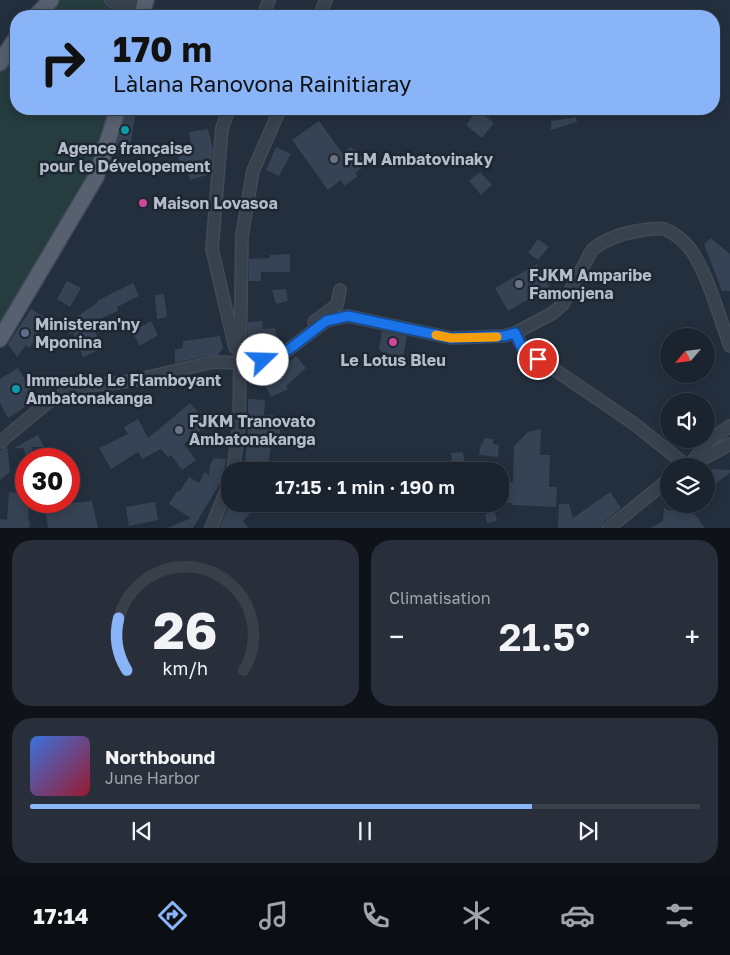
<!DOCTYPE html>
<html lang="fr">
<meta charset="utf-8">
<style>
body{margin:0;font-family:"Golos Text",sans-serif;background:#282f3a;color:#f1f3f6;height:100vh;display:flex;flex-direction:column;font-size:19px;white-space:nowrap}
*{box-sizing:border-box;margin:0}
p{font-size:16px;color:#a0a4aa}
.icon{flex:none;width:28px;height:28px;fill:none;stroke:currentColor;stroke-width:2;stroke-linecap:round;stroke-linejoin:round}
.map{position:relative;height:528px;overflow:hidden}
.side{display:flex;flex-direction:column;gap:12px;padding:12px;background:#0f1319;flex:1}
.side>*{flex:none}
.banner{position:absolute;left:10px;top:10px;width:710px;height:105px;border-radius:20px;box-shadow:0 2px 12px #0003,0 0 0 1px #39404a;background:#8ab4f8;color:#111;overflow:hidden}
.needle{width:32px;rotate:242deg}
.controls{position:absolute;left:660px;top:328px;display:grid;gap:10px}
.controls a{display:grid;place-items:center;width:55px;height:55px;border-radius:50%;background:#1b232e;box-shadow:0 2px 12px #0003,0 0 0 1px #39404a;font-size:25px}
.speed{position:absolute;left:15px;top:448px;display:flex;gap:10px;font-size:25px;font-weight:700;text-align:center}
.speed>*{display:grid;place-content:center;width:65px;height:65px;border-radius:50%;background:#1b232e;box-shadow:0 2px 12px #0003,0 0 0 1px #39404a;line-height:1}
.speed .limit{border:8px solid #d22;background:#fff;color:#111}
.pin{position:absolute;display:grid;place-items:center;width:42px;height:42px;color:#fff;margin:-21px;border:2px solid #fff;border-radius:50%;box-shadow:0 1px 5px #0007}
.me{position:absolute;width:55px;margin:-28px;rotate:69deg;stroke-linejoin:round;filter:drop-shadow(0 0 4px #0008)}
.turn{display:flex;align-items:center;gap:18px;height:105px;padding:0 20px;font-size:22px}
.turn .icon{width:65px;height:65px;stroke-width:2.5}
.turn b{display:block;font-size:35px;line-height:42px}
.big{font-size:38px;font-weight:600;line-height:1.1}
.side .tile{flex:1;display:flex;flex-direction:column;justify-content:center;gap:8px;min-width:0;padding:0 18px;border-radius:20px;background:#282f3a}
.side .dial{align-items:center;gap:0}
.dial svg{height:130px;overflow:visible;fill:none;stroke:#39404a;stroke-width:7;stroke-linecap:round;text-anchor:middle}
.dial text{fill:#f1f3f6;stroke:none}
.song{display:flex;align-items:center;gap:15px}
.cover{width:60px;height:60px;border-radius:8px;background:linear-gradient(135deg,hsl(220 70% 55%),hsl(350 70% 35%))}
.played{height:5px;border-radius:2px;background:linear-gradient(90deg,#8ab4f8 75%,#39404a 75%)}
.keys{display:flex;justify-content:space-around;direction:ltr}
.heat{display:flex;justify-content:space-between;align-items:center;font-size:28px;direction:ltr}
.side .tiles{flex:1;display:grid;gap:12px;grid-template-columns:1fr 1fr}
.tile:last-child{grid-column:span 2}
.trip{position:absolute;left:221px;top:462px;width:288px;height:50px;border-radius:20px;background:#1b232e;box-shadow:0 2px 12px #0003,0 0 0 1px #39404a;font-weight:600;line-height:50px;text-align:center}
.menu{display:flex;height:80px;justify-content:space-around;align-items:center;background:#0b0e12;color:#a0a4aa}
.menu .icon{width:35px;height:35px}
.menu .current{color:#8ab4f8}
.menu b{font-size:22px;color:#f1f3f6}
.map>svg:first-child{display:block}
.green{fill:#263c3f}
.building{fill:#364354}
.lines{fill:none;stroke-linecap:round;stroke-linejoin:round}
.minor-casing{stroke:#414a57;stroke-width:14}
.major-casing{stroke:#414a57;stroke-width:18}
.minor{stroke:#38414e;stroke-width:11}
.major{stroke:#56606e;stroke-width:15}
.route-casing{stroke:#114b97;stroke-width:12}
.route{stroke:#1a73e8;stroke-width:9}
.slow{stroke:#f59e0b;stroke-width:9}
.culture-dot{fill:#0f9aa8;stroke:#1d2633;stroke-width:2}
.worship-dot{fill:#6b7280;stroke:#1d2633;stroke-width:2}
.hotel-dot{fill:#d1479c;stroke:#1d2633;stroke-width:2}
.service-dot{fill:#5c6f8a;stroke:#1d2633;stroke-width:2}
.labels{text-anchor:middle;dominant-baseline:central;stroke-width:5;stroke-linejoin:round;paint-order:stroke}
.poi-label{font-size:16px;font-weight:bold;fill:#b4bcc9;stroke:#1d2633;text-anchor:start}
</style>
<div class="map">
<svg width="730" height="528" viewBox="0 0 730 528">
<rect width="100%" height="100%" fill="#242f3e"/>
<path class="green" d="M53,0H111L136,16H39Z
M16,40V109H118L96,177L0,339V63Z"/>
<path class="building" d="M127,109L136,110L129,154L114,151Z
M478,110L494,123L482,138L466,125Z
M576,117L577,122L551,130V121Z
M319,121L342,153L351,147L353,150L355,149L366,165L355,173L358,176L344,186L341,180L328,190L292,140Z
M208,129L213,150L211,164L205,166L207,175L190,180L187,169L181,170L178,155L192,152L189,132Z
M276,147L291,154L279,176L266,170Z
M480,172L492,185L481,195L469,181Z
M711,238L730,254V291H722L704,244Z
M538,239L549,247L538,260L528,253Z
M290,254V272H261V281H249V259L270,258V255Z
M537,264L550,287L508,311L495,288Z
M67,281L81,288L70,307L57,299Z
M133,283L139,296L117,307L118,311L91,323L103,348L83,357L73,333L70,334L65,325L97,303V301Z
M286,289L288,301L276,304L272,290Z
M164,294L167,317L157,319L155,295Z
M31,309L46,318L35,331L40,335L29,348L26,345L17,357L8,344Z
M151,321L158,335L140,346L132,332Z
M262,321L263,329L275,328L277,341L256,345L251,342L248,337V322Z
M382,331L407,336L403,358L387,357L379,349Z
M220,336L223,348L218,355H211L175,363V350L183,348V341Z
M296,356L306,368L286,386L288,389L271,397L262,379L278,371Z
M18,368L37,399L8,418L0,403V379Z
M248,399L265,400L264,415L280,416V438H272L267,471H241L242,463H245L248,435Z
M190,403L208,424L184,444L196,460L182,470L171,455L168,457L161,449L142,459L138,452L111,469L99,448L128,434L124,427L138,419L148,438Z
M541,429L540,455H550L549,487H557L556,507L512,505V503L500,502V482H513L514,446L528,432Z
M38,435L44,447H33L32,451L26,455L23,448H14Z
M484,438L493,439V444L499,445L498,457L479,455L481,443H483Z
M7,446L10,472L0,480V451Z
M463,452L465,468L453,469L451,453Z
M214,458L226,459L222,480L193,528H168L191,518L169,504L177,491L179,492L189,477L199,483L205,472L209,476L210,465Z
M712,469L730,470V473L706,490V477L709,475Z
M9,492L26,493V501H29L28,521H30L29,528H0V519L7,520Z
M610,492L621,508L604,522L602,528H558L559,504H569L573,518Z
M92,501L98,528H48L45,506Z
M155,502L158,520L129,526L126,507Z
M230,504H248L254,509L243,521L248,528H219Z
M681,504H687L705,528H650L663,521L664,508L670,511Z
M495,512L497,521L487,523L485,514Z"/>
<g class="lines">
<g class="minor-casing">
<path id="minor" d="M111,0L136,16
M129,0L141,15
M263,16L269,0
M319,16L326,0
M229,109L222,128L212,249L235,347
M314,322L337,305L340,290
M515,333L523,348L633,423L686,465
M0,442L47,403L69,391L85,386L132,381L213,362L239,363L263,360L284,353L326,321L348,316L451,338L504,336L515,333L553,313L563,304L592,250C605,239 620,234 637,231C645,230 657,227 664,229C675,233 687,243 693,253C710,281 719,316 730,346
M693,461L710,440L730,426
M684,466L708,456L730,444
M233,471L239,425L242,235L253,171L280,109
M211,528L230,481
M609,528L669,479"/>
</g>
<g class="major-casing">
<path id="major" d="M36,16L51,0
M141,16L146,0
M0,63L16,38
M0,339L96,177L118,109"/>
</g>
<use href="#minor" class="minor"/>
<use href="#major" class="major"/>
</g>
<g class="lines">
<g class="route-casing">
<path id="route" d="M263,360L284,353L326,321L348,316L451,338L504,336L515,333L522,348L538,359"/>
</g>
<use href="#route" class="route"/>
<path class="slow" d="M436,335L451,338L497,337"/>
</g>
<g class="culture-dot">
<circle cx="125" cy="130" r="5"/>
<circle cx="16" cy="389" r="5"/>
</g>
<g class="worship-dot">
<circle cx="334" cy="159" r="5"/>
<circle cx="519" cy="284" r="5"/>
<circle cx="179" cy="430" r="5"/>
</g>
<g class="hotel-dot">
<circle cx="143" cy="203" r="5"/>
<circle cx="393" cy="342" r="5"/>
</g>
<circle class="service-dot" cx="25" cy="333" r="5"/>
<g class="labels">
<g class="poi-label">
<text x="125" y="148" text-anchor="middle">Agence française<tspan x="125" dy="18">pour le Dévelopement</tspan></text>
<text x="344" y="159">FLM Ambatovinaky</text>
<text x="153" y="203">Maison Lovasoa</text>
<text x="529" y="275">FJKM Amparibe<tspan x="529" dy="18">Famonjena</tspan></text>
<text x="35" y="324">Ministeran'ny<tspan x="35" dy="18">Mponina</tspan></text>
<text x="393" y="360" text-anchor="middle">Le Lotus Bleu</text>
<text x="26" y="380">Immeuble Le Flamboyant<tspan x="26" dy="18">Ambatonakanga</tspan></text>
<text x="189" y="421">FJKM Tranovato<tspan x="189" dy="18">Ambatonakanga</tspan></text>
</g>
</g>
</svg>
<div class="controls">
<a><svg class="needle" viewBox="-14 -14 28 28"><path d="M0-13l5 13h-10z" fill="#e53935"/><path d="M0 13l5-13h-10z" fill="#a0a4aa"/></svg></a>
<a><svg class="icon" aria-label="sound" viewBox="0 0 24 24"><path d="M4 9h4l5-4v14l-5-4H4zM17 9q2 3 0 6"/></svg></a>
<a><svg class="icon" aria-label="layers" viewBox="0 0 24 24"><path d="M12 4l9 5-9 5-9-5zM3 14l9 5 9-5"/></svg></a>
</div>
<div class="speed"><div class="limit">30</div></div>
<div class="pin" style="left:538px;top:359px;background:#d93025"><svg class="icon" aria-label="arrive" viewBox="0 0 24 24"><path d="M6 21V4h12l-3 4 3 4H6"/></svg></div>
<svg class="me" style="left:263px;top:360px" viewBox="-20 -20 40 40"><circle r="19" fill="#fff"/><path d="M0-13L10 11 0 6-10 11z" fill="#1a73e8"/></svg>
<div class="trip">17:15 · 1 min · 190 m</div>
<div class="banner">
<div class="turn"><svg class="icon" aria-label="right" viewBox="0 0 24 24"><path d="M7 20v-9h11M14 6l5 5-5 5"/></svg><div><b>170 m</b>Làlana Ranovona Rainitiaray</div></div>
</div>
</div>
<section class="side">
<div class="tiles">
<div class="tile dial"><svg viewBox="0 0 100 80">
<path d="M14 69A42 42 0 1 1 86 69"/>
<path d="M14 69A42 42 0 0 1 9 37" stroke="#8ab4f8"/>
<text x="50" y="56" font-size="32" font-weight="700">26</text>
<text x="50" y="72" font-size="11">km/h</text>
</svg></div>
<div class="tile"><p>Climatisation</p>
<div class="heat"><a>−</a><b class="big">21.5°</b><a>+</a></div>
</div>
<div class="tile">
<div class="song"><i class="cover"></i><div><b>Northbound</b><p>June Harbor</p></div></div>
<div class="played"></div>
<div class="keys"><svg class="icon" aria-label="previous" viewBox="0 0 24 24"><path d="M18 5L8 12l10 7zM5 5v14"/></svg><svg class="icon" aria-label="pause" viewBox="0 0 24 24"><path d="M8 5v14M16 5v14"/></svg><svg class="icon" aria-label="next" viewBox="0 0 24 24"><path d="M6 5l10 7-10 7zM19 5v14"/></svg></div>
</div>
</div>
</section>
<nav class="menu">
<b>17:14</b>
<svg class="icon current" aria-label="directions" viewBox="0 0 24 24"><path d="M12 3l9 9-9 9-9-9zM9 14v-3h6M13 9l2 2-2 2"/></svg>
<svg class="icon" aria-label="music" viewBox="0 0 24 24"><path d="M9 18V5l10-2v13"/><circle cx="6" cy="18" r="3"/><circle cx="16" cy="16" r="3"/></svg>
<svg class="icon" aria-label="phone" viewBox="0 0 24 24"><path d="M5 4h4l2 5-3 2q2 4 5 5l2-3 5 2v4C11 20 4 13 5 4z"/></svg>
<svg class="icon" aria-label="climate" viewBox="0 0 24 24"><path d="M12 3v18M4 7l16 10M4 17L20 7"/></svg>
<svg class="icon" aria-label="car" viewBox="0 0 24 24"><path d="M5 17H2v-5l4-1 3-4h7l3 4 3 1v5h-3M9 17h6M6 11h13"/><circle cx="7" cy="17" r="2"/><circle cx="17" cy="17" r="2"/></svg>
<svg class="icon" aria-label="filters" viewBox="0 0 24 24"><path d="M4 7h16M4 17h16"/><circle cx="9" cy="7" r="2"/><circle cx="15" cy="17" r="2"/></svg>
</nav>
